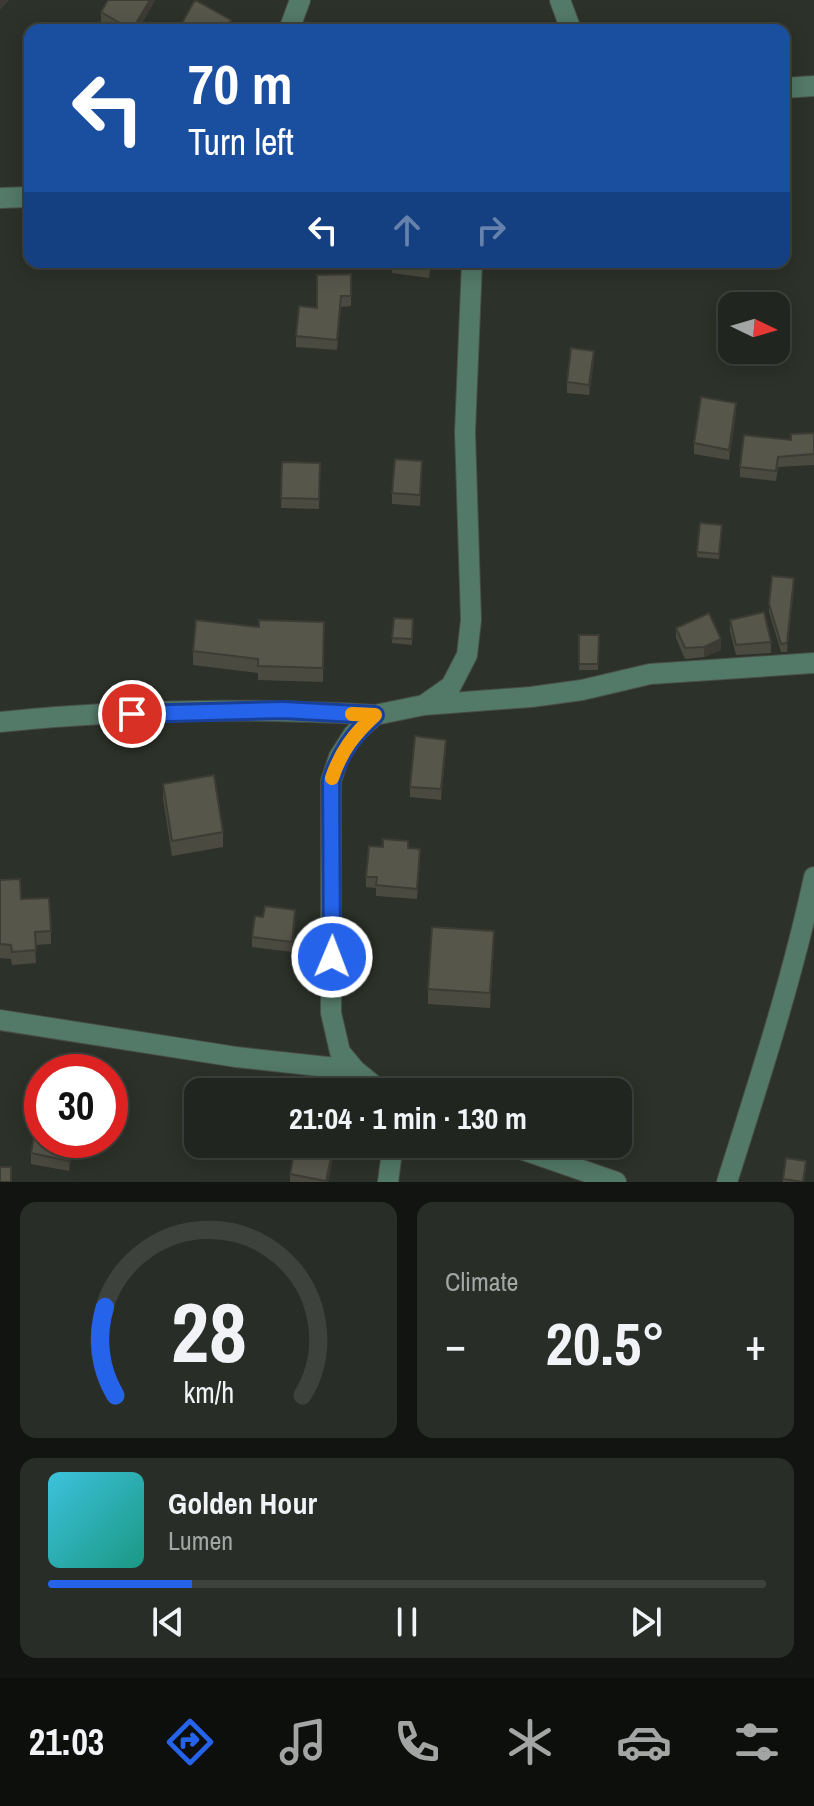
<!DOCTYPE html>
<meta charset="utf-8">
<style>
body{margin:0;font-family:"Archivo Narrow",sans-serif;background:#292d28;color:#f1f3f6;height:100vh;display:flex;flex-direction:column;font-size:30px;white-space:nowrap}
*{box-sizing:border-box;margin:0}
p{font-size:26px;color:#a2a5a4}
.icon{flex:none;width:44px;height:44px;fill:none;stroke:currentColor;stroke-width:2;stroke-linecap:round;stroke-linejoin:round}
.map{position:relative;height:1182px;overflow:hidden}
.details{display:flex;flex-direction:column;gap:20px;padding:20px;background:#121411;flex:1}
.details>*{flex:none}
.banner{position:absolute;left:24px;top:24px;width:766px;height:244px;border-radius:16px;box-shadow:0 4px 20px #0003,0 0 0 2px #3e423d;background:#1a4fa0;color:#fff;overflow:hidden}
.needle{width:52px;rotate:95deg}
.tools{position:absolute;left:718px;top:292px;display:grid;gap:16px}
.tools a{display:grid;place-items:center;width:72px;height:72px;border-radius:16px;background:#21251f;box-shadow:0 4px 20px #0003,0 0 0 2px #3e423d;font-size:40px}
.speed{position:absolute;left:24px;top:1054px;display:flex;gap:16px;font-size:40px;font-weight:700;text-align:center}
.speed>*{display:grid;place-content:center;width:104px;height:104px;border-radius:50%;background:#21251f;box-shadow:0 4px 20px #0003,0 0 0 2px #3e423d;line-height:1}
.speed .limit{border:12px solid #d22;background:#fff;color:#111}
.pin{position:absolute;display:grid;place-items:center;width:68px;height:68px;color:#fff;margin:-34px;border:4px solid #fff;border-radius:50%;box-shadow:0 2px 8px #0007}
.me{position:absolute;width:88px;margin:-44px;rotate:1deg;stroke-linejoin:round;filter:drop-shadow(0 0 6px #0008)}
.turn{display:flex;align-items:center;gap:28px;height:168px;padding:0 32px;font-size:36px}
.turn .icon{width:104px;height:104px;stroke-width:2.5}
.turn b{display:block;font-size:56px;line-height:68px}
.lanes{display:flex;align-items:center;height:76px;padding:0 32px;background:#0003;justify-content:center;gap:40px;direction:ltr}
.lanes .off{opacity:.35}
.big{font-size:60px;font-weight:700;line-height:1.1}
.details .tile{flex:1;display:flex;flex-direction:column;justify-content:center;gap:12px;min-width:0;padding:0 28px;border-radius:16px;background:#292d28}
.details .dial{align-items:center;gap:0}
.dial svg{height:208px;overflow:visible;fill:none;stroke:#3e423d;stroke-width:7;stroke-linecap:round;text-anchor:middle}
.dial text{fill:#f1f3f6;stroke:none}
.song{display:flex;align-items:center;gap:24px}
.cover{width:96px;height:96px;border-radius:12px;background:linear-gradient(135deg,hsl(190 70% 55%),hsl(170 70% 35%))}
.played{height:8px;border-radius:4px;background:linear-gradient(90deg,#2563eb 20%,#3e423d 20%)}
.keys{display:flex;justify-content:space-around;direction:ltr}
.heat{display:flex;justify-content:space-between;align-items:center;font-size:44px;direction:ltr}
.details .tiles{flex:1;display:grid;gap:20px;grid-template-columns:1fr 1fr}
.tile:last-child{grid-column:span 2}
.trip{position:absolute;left:184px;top:1078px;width:448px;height:80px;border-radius:16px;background:#21251f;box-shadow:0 4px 20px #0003,0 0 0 2px #3e423d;font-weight:700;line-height:80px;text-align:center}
.dock{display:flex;height:128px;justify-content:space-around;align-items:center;background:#0d0f0c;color:#a2a5a4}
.dock .icon{width:56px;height:56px}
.dock .selected{color:#2563eb}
.dock b{font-size:36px;color:#f1f3f6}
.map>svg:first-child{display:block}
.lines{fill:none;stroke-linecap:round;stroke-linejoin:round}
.minor-casing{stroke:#484d45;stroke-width:22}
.minor{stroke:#537968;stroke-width:20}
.wall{fill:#4b4a40}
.shaded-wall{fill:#3d3c34}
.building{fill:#57564b;stroke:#3d3c34;stroke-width:2}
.route-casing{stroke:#184099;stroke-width:20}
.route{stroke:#2563eb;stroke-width:14}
.slow{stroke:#f59e0b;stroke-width:14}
</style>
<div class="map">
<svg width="814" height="1182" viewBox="0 0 814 1182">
<rect width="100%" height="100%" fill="#2c3129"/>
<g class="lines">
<g class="minor-casing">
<path id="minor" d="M560,0L571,30
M289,30L300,0
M784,88L814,86
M0,198L30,197
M424,705L531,697L582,690L650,674L814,663
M0,722C124,709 251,708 375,715
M0,1020L236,1057L355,1070
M382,1092L355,1070L340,1052L331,1013V781L339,757L353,735L375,715L424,705L451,686L467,655L471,620L465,432L472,262
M506,1144L616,1182
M388,1182L393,1144
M727,1182C759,1081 792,980 814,877"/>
</g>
<use href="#minor" class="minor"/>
</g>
<path class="wall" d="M108,0H155L138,30H115L101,22V12Z
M392,262H431L429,278L392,273Z
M351,274V306L341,307L337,350L296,347V336Z
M594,361L589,395L567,393V382Z
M736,413L729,460L694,454V443Z
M814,433V465L778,467L776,481L740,477V467L791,440Z
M282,462L320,463L319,509L281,508Z
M422,471L420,506L392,504V493Z
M722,525L719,559L697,557V552Z
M794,587L787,652H781L769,612V604Z
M394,618L413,619L412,645L392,643Z
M730,620L771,642V653L736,655L730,631Z
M324,622L323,682L258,680V673L193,665V651L259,627Z
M676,628L721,650L704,657L685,659L676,638Z
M579,635H599L598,670H579Z
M446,750L441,800L410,797V787Z
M163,784L223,832V847L172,856L163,799Z
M408,848L420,860L417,899L376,896V888L366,887V877Z
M0,880L51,931V944L35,945L36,963L12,965L11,959L0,958Z
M295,920L292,952L252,947V937Z
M494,946L490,1008L428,1004V989Z
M42,1140H75L69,1171L31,1164V1153Z
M287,1144H336L328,1182H290V1174L293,1158L286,1156Z
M806,1167L804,1182H783V1179Z"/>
<path class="shaded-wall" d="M0,0H9L0,10Z
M150,0H155L138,30H132Z
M231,20V30H225Z
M594,351V361L589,395V385Z
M736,403V413L729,460V450Z
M794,578V587L787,652V643Z
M721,639V650L704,657V647Z
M446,740V750L441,800V789Z
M295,910V920L292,952V942Z
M494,931V946L490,1008V993Z
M73,1140H75L69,1171V1161Z
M334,1144H336L328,1182H326Z"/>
<path class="building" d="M108,0H150L132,30L101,12Z
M195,0L231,20L225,30H178Z
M409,23L449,25V30H409Z
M392,262H429V267Z
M351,274V296H341L337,340L296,336L299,306L317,308V275Z
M571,348L594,351L589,385L567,382Z
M701,397L736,403L729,450L694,443Z
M814,433V454L778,457L776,471L740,467L744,435L791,440V434Z
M395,459L422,461L420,495L392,493Z
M282,462L320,463L319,499L281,498Z
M700,523L722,525L719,554L697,552Z
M772,576L794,578L787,643L781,644L769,604Z
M764,612L771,642L736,645L730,620Z
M709,613L721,639L704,647L685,648L676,628Z
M394,618L413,619L412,639L392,638Z
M196,620L259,627V620L324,622L323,668L258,666V659L193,651Z
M579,635H599L598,664H579Z
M415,736L446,740L441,789L410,787Z
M214,775L223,832L172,841L163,784Z
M383,839L408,841V848L420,849L417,889L376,885L377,877H366L369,846L383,847Z
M20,879L21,899L49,898L51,931L35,932L36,950L12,952L11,945L0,944V880Z
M265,906L295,910L292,942L252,937L255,916L263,917Z
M432,927L494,931L490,993L428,989Z
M38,1115L42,1116V1140H73L69,1161L31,1153Z
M287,1144H334L326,1181L290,1174L295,1148L286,1146Z
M786,1158L806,1161L803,1182L783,1179Z
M0,1167H11V1182H0Z"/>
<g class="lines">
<g class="route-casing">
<path id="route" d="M132,714L283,710L375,715C353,735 340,753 331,781L332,957"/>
</g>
<use href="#route" class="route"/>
<path class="slow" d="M332,778C341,751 354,734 375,715L352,714"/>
</g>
</svg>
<div class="tools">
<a><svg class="needle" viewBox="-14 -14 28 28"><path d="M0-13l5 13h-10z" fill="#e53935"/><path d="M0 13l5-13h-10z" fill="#a2a5a4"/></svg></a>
</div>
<div class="speed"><div class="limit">30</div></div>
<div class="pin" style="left:132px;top:714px;background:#d93025"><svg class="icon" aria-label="arrive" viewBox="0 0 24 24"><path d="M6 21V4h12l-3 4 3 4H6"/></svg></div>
<svg class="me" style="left:332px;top:957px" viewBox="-20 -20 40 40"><circle r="17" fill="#2563eb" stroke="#fff" stroke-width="3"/><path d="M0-11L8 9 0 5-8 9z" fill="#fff"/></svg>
<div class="trip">21:04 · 1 min · 130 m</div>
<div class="banner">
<div class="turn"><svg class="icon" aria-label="left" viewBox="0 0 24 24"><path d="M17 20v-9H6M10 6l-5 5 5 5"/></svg><div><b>70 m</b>Turn left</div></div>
<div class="lanes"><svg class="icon" aria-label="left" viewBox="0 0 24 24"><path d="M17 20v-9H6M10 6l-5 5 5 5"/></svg><svg class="icon off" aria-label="ahead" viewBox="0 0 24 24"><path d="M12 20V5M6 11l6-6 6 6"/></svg><svg class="icon off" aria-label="right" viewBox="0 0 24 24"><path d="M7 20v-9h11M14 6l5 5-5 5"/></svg></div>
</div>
</div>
<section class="details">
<div class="tiles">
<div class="tile dial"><svg viewBox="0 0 100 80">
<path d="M14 69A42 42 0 1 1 86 69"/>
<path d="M14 69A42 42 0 0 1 10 35" stroke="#2563eb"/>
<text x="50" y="56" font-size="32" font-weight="700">28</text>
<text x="50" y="72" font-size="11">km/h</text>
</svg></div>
<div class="tile"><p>Climate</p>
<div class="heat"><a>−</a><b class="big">20.5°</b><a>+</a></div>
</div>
<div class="tile">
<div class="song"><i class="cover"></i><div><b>Golden Hour</b><p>Lumen</p></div></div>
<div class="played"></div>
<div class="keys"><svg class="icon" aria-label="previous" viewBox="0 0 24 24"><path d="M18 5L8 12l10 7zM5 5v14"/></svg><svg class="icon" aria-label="pause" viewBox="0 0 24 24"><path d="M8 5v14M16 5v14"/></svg><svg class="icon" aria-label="next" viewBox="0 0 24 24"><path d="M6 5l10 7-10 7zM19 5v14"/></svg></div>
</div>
</div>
</section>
<nav class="dock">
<b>21:03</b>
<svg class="icon selected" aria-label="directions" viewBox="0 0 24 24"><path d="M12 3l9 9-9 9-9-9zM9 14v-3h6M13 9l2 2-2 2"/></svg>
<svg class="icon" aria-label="music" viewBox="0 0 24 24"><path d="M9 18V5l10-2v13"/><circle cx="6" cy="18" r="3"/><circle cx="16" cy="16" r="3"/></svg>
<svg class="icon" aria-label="phone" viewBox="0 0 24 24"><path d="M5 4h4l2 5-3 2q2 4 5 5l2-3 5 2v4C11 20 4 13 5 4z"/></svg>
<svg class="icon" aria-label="climate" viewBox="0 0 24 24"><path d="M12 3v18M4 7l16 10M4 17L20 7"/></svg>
<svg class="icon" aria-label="car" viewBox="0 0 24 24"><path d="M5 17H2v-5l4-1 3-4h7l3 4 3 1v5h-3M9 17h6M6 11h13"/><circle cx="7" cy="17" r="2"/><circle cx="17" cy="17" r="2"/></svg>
<svg class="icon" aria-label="filters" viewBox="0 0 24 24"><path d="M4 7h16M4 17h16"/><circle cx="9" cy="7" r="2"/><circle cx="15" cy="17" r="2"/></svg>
</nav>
